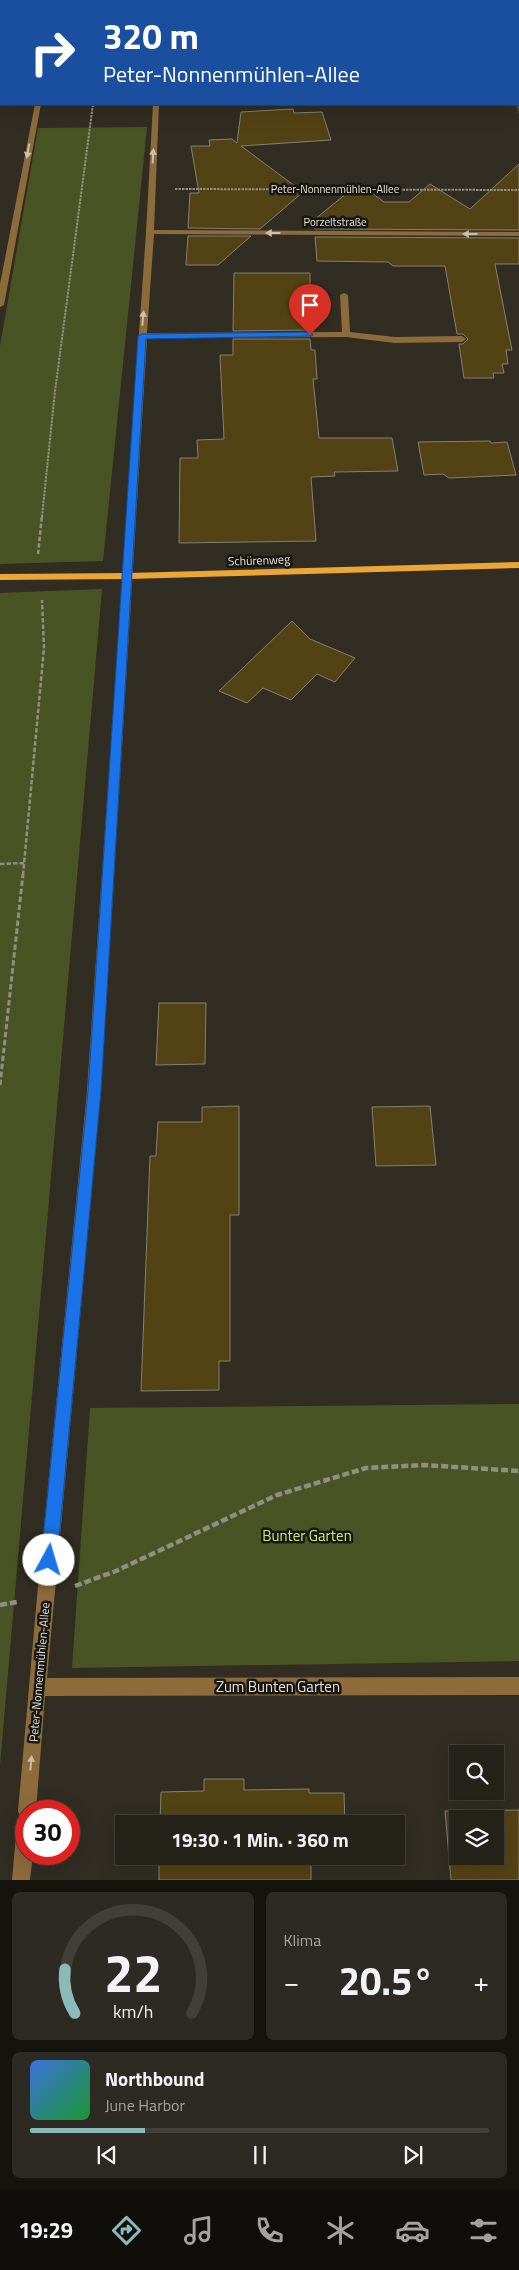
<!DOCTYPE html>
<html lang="de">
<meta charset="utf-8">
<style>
body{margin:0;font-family:"Titillium Web",sans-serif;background:#2d2a23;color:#f1f3f6;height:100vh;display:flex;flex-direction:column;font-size:19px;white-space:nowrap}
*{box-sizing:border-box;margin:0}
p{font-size:16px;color:#a3a4a2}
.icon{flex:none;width:28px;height:28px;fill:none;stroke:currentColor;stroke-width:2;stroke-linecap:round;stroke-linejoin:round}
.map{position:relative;height:1880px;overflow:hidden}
.drawer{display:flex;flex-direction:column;gap:12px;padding:12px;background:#14130e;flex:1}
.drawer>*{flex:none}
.hud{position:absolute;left:0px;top:0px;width:520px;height:105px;box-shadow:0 5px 20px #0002,0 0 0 1px #423f39;background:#1a4fa0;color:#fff;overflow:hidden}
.buttons{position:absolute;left:449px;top:1745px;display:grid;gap:10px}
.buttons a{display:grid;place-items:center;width:55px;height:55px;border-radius:0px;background:#25221a;box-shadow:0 5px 20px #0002,0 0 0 1px #423f39;font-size:25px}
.speed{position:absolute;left:15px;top:1800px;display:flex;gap:10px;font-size:25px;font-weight:700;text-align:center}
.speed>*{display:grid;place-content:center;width:65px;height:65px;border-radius:50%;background:#25221a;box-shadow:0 5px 20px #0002,0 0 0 1px #423f39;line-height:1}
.speed .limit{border:8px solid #d22;background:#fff;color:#111}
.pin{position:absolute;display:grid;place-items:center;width:42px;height:42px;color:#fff;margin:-51px -21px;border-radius:50% 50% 50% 0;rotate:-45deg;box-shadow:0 0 5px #0007}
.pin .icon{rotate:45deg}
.me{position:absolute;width:55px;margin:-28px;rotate:6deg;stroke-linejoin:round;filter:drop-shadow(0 0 4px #0008)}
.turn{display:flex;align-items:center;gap:18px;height:105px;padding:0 20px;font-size:22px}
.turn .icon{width:65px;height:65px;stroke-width:2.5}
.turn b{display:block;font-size:35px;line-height:42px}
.big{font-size:38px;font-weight:700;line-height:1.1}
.drawer .widget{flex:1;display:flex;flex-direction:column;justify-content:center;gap:8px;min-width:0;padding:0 18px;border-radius:8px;background:#2d2a23}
.drawer .dial{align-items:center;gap:0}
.dial svg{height:130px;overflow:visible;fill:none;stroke:#423f39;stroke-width:7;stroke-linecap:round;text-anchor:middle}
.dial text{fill:#f1f3f6;stroke:none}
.song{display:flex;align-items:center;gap:15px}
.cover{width:60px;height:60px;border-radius:8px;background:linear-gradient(135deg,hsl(220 70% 55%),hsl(130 70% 35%))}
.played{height:5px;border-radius:2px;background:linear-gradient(90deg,#8bbbb9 25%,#423f39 25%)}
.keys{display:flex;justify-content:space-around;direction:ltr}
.heat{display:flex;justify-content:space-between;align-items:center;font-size:28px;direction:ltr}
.drawer .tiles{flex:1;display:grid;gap:12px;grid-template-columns:1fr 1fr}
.widget:last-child{grid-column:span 2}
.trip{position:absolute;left:115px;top:1815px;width:290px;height:50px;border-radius:0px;background:#25221a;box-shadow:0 5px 20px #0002,0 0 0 1px #423f39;font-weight:700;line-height:50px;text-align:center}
.menu{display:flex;height:80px;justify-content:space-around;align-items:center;background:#0f0e0a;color:#a3a4a2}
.menu .icon{width:35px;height:35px}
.menu .selected{color:#8bbbb9}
.menu b{font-size:22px;color:#f1f3f6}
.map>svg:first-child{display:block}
.green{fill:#495424}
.building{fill:#534213;stroke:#858073;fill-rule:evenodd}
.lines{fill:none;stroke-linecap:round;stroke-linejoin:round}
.path-far3{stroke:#918e86;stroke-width:2;stroke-dasharray:2.5 1;stroke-linecap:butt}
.path-far2{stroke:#918e86;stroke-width:2.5;stroke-dasharray:4.5 2;stroke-linecap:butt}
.path-far1{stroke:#918e86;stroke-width:3;stroke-dasharray:5.5 2.5;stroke-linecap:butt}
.path{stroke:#918e86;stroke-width:4.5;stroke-dasharray:7 3;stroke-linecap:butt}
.minor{fill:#8d6b3b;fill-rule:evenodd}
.major{fill:#eca635;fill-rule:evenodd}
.oneway{fill:#cbbeab}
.route{fill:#1a73e8;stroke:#114b97}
.labels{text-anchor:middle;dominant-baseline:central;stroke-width:5;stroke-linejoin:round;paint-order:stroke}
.far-street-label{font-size:11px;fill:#e5e2db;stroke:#171611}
.street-label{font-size:12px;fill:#e5e2db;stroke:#171611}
.near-park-label{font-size:15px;fill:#cfe877;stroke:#171611}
.near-street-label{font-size:15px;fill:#e5e2db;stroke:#171611}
</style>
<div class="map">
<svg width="519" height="1880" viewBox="0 0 519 1880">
<rect width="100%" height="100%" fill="#312d23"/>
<path class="green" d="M0,0H519V115L516,104H519V1H1V85Z
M147,127L103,561L0,564V346L38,128Z
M102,589L0,1765V593Z
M519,1404V1661L72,1668L90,1408Z"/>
<path class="building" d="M293,109L294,113L322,112L331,140L241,146L303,192L260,229L188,228L190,193H199L191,146H210L209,140L232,139L237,143L241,112Z
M519,164V230L315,229L314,220L359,183L384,202H409L430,184L470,209Z
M188,236H251L218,265H186Z
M315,237L519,238V264H495L512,350H506L508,364H502L504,373H493L494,378H464L459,344H463L468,339L463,334H457L445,266H393L388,262L317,261Z
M234,273H310V330L233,331Z
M233,339H310L311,350H315L317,379H313L319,438H392L398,471L334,472L335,476L311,477L316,541L179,543L180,458H198L197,440L224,439L220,355H233Z
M490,441L491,443L507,442L516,475L449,478L443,474L424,475L418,442Z
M292,621L310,639L355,658L335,682L317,674L291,700L263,688L247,703L219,691Z
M159,1003H206L205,1064L156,1065Z
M239,1106V1215H230V1361H219V1390L141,1391L150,1156H156L158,1122H202V1107Z
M430,1106L436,1165L376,1166L372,1107Z
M204,1779H244V1790L309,1789V1793H344L345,1824H160L161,1792L204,1791Z
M519,1810V1880H451L445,1811ZM458,1819H495V1856H458Z
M159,1856H311V1880H159Z"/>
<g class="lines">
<path class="path-far3" d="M382,0L385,1
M175,189L519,190
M42,517L55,391L93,104"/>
<path class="path-far2" d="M38,554L42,515
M0,864L24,863
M23,875L44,648L42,600"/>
<path class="path-far1" d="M0,1085L23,874"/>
<path class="path" d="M75,1586L116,1571L277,1495L366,1468L424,1465L519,1471
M0,1605L17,1602"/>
<path class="minor" d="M0,90H1V94H0Z
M35,104H41L4,305L0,307V284Z
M153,104H159L154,230L519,232V236L154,234L147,333L342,332L340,295L344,293L348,295L350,332L395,337L462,336L466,339L462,342L395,343L346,337L147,338L101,1091L47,1678L519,1677V1695L45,1696L36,1811H26V1854H33L30,1880H12L17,1824L20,1817L18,1811L37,1597L87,1091L146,232Z"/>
<path class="major" d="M519,562V568L128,579L0,580V574L128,573Z"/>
</g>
<defs><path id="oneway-solid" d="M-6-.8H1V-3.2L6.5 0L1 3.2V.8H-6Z" transform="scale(1.25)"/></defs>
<g class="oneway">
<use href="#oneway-solid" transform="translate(28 151) rotate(100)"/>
<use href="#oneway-solid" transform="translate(153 156) rotate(-87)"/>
<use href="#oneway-solid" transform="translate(273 233) rotate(-180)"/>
<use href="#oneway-solid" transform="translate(470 234) rotate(-180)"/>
<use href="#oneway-solid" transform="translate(143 318) rotate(-85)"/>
<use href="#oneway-solid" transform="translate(31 1763) rotate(-85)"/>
</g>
<path class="route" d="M310,332L313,335L312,336L146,339L101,1091L57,1560L54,1565L49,1567L44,1565L41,1560L88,1091L138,336L142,334Z"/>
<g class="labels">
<g class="far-street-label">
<text x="335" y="189">Peter-Nonnenmühlen-Allee</text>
<text x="335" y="222">Porzeltstraße</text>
</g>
<g class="street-label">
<text transform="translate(259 560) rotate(-2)">Schürenweg</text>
<text transform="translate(39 1672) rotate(-85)">Peter-Nonnenmühlen-Allee</text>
</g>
<g class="near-park-label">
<text x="307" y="1535">Bunter Garten</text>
</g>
<g class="near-street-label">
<text x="278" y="1686">Zum Bunten Garten</text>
</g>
</g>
</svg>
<div class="buttons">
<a><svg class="icon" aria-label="search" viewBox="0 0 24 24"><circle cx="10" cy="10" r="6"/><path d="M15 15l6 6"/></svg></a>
<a><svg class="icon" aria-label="layers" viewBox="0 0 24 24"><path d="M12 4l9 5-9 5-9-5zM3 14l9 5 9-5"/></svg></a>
</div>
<div class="speed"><div class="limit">30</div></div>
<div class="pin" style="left:310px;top:335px;background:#d93025"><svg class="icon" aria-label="arrive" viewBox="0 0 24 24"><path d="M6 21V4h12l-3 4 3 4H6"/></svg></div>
<svg class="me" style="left:49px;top:1560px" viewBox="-20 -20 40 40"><circle r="19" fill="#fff"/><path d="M0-13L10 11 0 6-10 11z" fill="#1a73e8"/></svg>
<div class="trip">19:30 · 1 Min. · 360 m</div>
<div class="hud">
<div class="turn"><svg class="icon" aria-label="right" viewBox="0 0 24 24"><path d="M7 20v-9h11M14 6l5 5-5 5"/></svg><div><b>320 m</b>Peter-Nonnenmühlen-Allee</div></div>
</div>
</div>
<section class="drawer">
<div class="tiles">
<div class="widget dial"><svg viewBox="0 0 100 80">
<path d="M14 69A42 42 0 1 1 86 69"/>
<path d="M14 69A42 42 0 0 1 8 42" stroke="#8bbbb9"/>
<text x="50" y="56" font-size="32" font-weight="700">22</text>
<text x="50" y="72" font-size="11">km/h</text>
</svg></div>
<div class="widget"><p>Klima</p>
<div class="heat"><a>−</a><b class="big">20.5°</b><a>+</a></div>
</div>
<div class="widget">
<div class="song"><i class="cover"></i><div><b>Northbound</b><p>June Harbor</p></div></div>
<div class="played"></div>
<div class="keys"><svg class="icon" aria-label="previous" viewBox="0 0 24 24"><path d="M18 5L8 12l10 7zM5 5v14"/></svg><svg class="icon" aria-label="pause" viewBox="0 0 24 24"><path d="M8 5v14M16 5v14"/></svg><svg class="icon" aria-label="next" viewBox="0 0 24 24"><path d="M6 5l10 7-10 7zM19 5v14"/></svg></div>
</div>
</div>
</section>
<nav class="menu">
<b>19:29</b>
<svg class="icon selected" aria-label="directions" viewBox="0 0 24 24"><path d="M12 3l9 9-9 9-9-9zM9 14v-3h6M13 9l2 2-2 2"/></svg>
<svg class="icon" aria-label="music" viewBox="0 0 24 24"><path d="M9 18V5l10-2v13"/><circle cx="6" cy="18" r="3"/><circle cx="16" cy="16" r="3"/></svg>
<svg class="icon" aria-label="phone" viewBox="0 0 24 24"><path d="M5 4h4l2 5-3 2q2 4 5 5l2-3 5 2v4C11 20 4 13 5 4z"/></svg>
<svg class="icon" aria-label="climate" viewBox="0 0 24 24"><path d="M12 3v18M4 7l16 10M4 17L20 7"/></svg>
<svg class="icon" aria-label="car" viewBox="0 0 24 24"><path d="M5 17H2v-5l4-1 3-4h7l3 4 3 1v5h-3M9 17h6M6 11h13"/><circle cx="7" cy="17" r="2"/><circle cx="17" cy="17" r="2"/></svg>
<svg class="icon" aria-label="filters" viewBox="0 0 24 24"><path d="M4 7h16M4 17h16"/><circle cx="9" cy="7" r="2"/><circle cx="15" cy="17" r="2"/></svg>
</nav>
